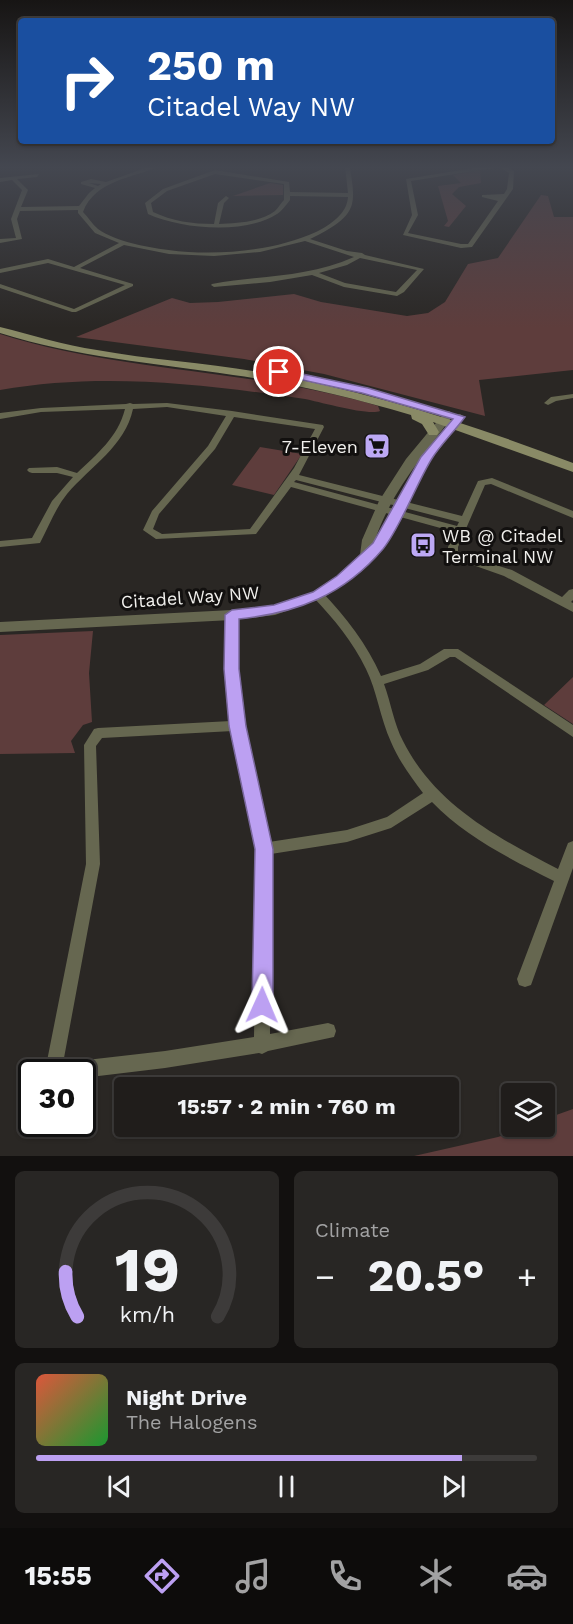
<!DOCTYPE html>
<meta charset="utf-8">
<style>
body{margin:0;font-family:"Work Sans",sans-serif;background:#282624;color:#f1f3f6;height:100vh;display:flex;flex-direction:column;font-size:22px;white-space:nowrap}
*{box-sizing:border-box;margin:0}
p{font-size:20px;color:#a2a2a3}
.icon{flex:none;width:33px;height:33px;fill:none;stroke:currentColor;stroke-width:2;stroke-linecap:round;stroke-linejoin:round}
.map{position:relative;height:1156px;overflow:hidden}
.drawer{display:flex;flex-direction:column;gap:15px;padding:15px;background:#12100f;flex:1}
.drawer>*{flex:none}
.guide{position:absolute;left:18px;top:18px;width:537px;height:126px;border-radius:6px;box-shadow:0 2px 4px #0004,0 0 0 2px #3d3b3a;background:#1a4fa0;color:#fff;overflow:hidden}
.buttons{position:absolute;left:501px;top:1083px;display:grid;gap:12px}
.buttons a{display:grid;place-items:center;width:54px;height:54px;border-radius:6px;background:#201d1b;box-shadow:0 2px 4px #0004,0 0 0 2px #3d3b3a;font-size:30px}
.speed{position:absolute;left:18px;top:1059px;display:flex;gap:12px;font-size:30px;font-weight:700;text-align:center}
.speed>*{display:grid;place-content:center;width:78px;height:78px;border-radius:50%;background:#201d1b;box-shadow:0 2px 4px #0004,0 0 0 2px #3d3b3a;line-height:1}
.speed .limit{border:3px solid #111;border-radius:9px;background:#fff;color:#111}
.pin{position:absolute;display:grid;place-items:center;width:51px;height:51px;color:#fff;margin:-26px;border:3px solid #fff;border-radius:50%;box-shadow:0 2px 6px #0007}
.me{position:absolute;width:66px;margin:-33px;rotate:1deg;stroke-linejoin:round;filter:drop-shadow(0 0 4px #0008)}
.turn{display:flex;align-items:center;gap:21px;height:126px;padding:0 30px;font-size:27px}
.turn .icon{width:78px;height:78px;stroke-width:2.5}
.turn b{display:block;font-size:42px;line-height:51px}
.big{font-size:45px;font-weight:700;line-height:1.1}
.drawer .card{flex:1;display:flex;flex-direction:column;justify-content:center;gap:9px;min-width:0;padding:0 21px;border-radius:9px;background:#282624}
.drawer .dial{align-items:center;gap:0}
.dial svg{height:156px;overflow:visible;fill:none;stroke:#3d3b3a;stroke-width:7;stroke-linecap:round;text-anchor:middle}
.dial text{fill:#f1f3f6;stroke:none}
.song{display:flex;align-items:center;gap:18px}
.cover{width:72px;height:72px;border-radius:9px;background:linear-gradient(135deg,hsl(10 70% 55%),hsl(130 70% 35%))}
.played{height:6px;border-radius:3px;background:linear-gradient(90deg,#bca0f2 85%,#3d3b3a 85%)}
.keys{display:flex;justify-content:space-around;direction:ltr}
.heat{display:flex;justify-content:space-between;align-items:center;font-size:33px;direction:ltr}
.drawer .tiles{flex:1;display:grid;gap:15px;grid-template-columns:1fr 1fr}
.card:last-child{grid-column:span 2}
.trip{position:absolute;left:114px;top:1077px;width:345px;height:60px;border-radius:6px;background:#201d1b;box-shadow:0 2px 4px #0004,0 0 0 2px #3d3b3a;font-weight:700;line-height:60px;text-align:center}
.dock{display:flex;height:96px;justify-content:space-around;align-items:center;background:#0d0c0b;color:#a2a2a3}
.dock .icon{width:42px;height:42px}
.dock .current{color:#bca0f2}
.dock b{font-size:27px;color:#f1f3f6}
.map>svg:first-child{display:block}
.green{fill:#5e3d3c}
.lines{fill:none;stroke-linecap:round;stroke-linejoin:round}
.minor{fill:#666750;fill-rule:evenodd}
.tertiary{fill:#666750;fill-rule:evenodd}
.secondary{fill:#898a66;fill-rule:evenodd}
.route{fill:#bca0f2;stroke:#7a689d;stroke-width:1.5}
.labels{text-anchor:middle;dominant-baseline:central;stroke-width:6;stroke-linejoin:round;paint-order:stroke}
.poi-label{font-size:18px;fill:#f1f0ed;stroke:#12100f;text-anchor:end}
.street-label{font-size:18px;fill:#f1f0ed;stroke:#12100f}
</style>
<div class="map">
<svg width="573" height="1156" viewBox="0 0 573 1156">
<rect width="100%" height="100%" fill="#2a2724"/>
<path class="green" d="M480,170L481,183L459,187L452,194L466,206L449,227L444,226L448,221L438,186L461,183L453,175Z
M270,183L283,185V195L233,196Z
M541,195L548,196L554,217H573V370L479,380L485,416L324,374L244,359L76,337L172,298L190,303L218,302L294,294L321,302L407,316L428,313L445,302L468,264L498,258Z
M0,334C123,373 255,369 378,406L380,411C369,416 320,402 305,399C203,384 102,372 0,390Z
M260,447L302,454L274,495L232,485Z
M93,631L89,673L92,722L83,725L71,741L75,753L0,754V635Z
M573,677V724L544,705Z
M573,1109V1156H414L498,1137L526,1127L544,1126L545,1119Z"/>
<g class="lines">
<path class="minor" d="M151,166H160C133,178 95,180 83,212C88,217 92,224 98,229C106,235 122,241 131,243C188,258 263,256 316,232C330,225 347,214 348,197L290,196V200C286,205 282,211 277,214C245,235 181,229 148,214L145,203L163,189L215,170L289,182L290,192L348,193L345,166H350C351,178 355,192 352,204C348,221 324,232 310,239L347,251L362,253L365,255L424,269L404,292L397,296L344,287L312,275L270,282L214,287L211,285L212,284C260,275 308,278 354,257L305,241L260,252L214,256L169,254L124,245L80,268L133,284V286L76,312H72L0,288V284L74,309L125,285L48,263L0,273V269L48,259L74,267L119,243L95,233L78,213V210L20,211L17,219L22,239L0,243V239L16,238L11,219L22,190L12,180L0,182V178L39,174L37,177L17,179L28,190L21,207L79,206L89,193L95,188L81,184V182L91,179L106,182ZM215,174L284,184V200C281,203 278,208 275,211C261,222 237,223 219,224L224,203L229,198L226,196L218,203L214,224C192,224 172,221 153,212L151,203L167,191ZM89,183L101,184L98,186ZM360,258L417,270L396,292L345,283L319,273L347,265Z
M486,166H506L514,171L513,189L472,247L461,248L403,235L412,215L406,179ZM500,167L509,173L507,189L504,194L482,195V197L498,201L468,244H461L408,233L418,215L411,181Z
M573,394V398L556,401L548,405L544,403L551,397Z
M130,403L133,404L167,403L232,411L323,425L324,427L299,475L462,516L478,481L492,478L573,511V518L491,484L485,485L458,547V551L464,555L512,570L562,597L569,590L573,589V600L571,602L573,603V612L504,576L456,559L448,552V547L455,532L291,487L256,534L156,539L143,530L152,511L208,446L226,416L167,407L133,409C125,446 91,466 67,494C55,509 49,526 40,543L0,547V541L32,538L52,501L73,477L57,473H32L29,472L27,470L29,468L57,467L77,473C97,454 118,437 125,409L41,412L0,419V413L41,408L126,404ZM234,417L315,429L294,468L250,529L162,534L153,529L159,514L215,449ZM296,480L459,522L457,526L294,482Z
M318,591L322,592C346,617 367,644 381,676L420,664L444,649H458L573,725V737L455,657H450L428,670L384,684C391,703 394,724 403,741C435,805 498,838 558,869L568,843L573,841V868L531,985L525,987L519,985L517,979L554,881C510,859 466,837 432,802L391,828L347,842L271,854L270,1034L328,1023L334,1025L336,1031L334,1037L268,1051L262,1054L259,1053L165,1068L82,1078V1072H55L49,1067L47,1061L86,864L84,745L94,729L98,728L231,721L226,669L227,615L228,612H236L237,615L238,669L244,726L269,842L347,830L387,817L423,793C411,777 399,761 391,742C380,718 377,691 366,669C353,642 334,619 314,598L313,595L314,592ZM233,731L257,849L254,1037L165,1051L69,1062L64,1058L100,864L96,746L102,738Z"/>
<path class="tertiary" d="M449,411L454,414C424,455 392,490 375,540L421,457L456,415L460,414L465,417L432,458L383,549L347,582L323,598L275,615L232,620L0,632V622L232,610L274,605L313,592L337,576L360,555L362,540L379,501L406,459L445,412Z"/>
<path class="secondary" d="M0,327C32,335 64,345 97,350C152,360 209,363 264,373C370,391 473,425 573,463V472L433,422L439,432L437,435H429L422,424L412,419L411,415C352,398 293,383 233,375C154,363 76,357 0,333Z"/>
</g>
<linearGradient id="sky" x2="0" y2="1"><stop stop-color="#171514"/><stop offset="0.51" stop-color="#444750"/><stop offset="1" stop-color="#444750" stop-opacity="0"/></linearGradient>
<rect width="573" height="328" fill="url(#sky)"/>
<path class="route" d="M279,369L368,388L465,417C454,432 440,445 431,460C416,485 400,528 383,549C344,595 297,613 239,619V669L246,726L273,849V1005L270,1012L262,1015L255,1012L252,1005L255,849L229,726L224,669L225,615L232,610L274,605L313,592L337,576L373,543L421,457L453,419L362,393L275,374V370Z"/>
<defs>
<g id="supermarket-square" transform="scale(1.35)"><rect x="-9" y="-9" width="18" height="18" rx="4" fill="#bda9f5" stroke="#12100f"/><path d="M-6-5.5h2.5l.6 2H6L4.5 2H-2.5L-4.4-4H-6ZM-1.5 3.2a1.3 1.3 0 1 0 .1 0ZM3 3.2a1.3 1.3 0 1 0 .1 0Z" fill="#111"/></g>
<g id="bus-square" transform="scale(1.35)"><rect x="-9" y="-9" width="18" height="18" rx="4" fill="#bda9f5" stroke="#12100f"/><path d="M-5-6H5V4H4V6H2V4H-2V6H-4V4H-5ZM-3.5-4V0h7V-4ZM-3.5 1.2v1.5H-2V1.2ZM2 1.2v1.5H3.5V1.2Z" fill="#111"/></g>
</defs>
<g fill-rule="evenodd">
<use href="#supermarket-square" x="377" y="446"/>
<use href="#bus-square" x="423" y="545"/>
</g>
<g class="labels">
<g class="poi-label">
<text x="358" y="446">7-Eleven</text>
<text x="442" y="535" text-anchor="start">WB @ Citadel<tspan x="442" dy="21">Terminal NW</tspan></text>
</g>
<g class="street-label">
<text transform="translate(190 597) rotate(-4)">Citadel Way NW</text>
</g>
</g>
</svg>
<div class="buttons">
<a><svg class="icon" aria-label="layers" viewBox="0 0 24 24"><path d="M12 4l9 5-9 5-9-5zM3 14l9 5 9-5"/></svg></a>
</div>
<div class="speed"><div class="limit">30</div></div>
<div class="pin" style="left:279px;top:372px;background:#d93025"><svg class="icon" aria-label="arrive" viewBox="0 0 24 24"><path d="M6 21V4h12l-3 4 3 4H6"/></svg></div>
<svg class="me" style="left:262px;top:1005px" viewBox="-20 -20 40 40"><path d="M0-17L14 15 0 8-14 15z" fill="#bca0f2" stroke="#fff" stroke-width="4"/></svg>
<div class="trip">15:57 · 2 min · 760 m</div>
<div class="guide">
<div class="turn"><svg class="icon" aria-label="right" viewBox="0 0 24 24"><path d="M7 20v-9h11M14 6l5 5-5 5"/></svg><div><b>250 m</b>Citadel Way NW</div></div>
</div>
</div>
<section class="drawer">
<div class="tiles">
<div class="card dial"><svg viewBox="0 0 100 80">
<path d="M14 69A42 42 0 1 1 86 69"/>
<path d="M14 69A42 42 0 0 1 8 46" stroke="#bca0f2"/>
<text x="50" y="56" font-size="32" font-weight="700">19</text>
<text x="50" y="72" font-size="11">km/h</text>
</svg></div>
<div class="card"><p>Climate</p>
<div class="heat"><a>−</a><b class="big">20.5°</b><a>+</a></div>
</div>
<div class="card">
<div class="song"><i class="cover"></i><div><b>Night Drive</b><p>The Halogens</p></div></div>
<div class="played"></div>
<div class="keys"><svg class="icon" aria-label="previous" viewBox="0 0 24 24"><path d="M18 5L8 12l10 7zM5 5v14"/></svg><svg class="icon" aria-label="pause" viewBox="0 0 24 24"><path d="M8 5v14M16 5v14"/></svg><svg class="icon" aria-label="next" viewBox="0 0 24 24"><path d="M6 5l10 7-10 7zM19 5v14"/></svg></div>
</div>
</div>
</section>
<nav class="dock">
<b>15:55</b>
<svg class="icon current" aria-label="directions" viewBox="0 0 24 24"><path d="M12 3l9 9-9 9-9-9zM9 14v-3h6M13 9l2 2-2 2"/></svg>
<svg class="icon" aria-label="music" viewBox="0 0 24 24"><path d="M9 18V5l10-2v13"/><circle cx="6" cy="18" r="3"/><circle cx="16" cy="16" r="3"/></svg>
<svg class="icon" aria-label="phone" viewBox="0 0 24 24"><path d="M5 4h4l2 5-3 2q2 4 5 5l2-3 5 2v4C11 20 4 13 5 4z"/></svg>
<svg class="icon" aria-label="climate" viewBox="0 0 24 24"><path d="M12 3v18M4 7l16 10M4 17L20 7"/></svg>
<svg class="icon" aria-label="car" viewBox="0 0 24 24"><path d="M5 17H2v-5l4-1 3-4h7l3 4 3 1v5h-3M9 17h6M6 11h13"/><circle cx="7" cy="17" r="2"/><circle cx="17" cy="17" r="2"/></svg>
</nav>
